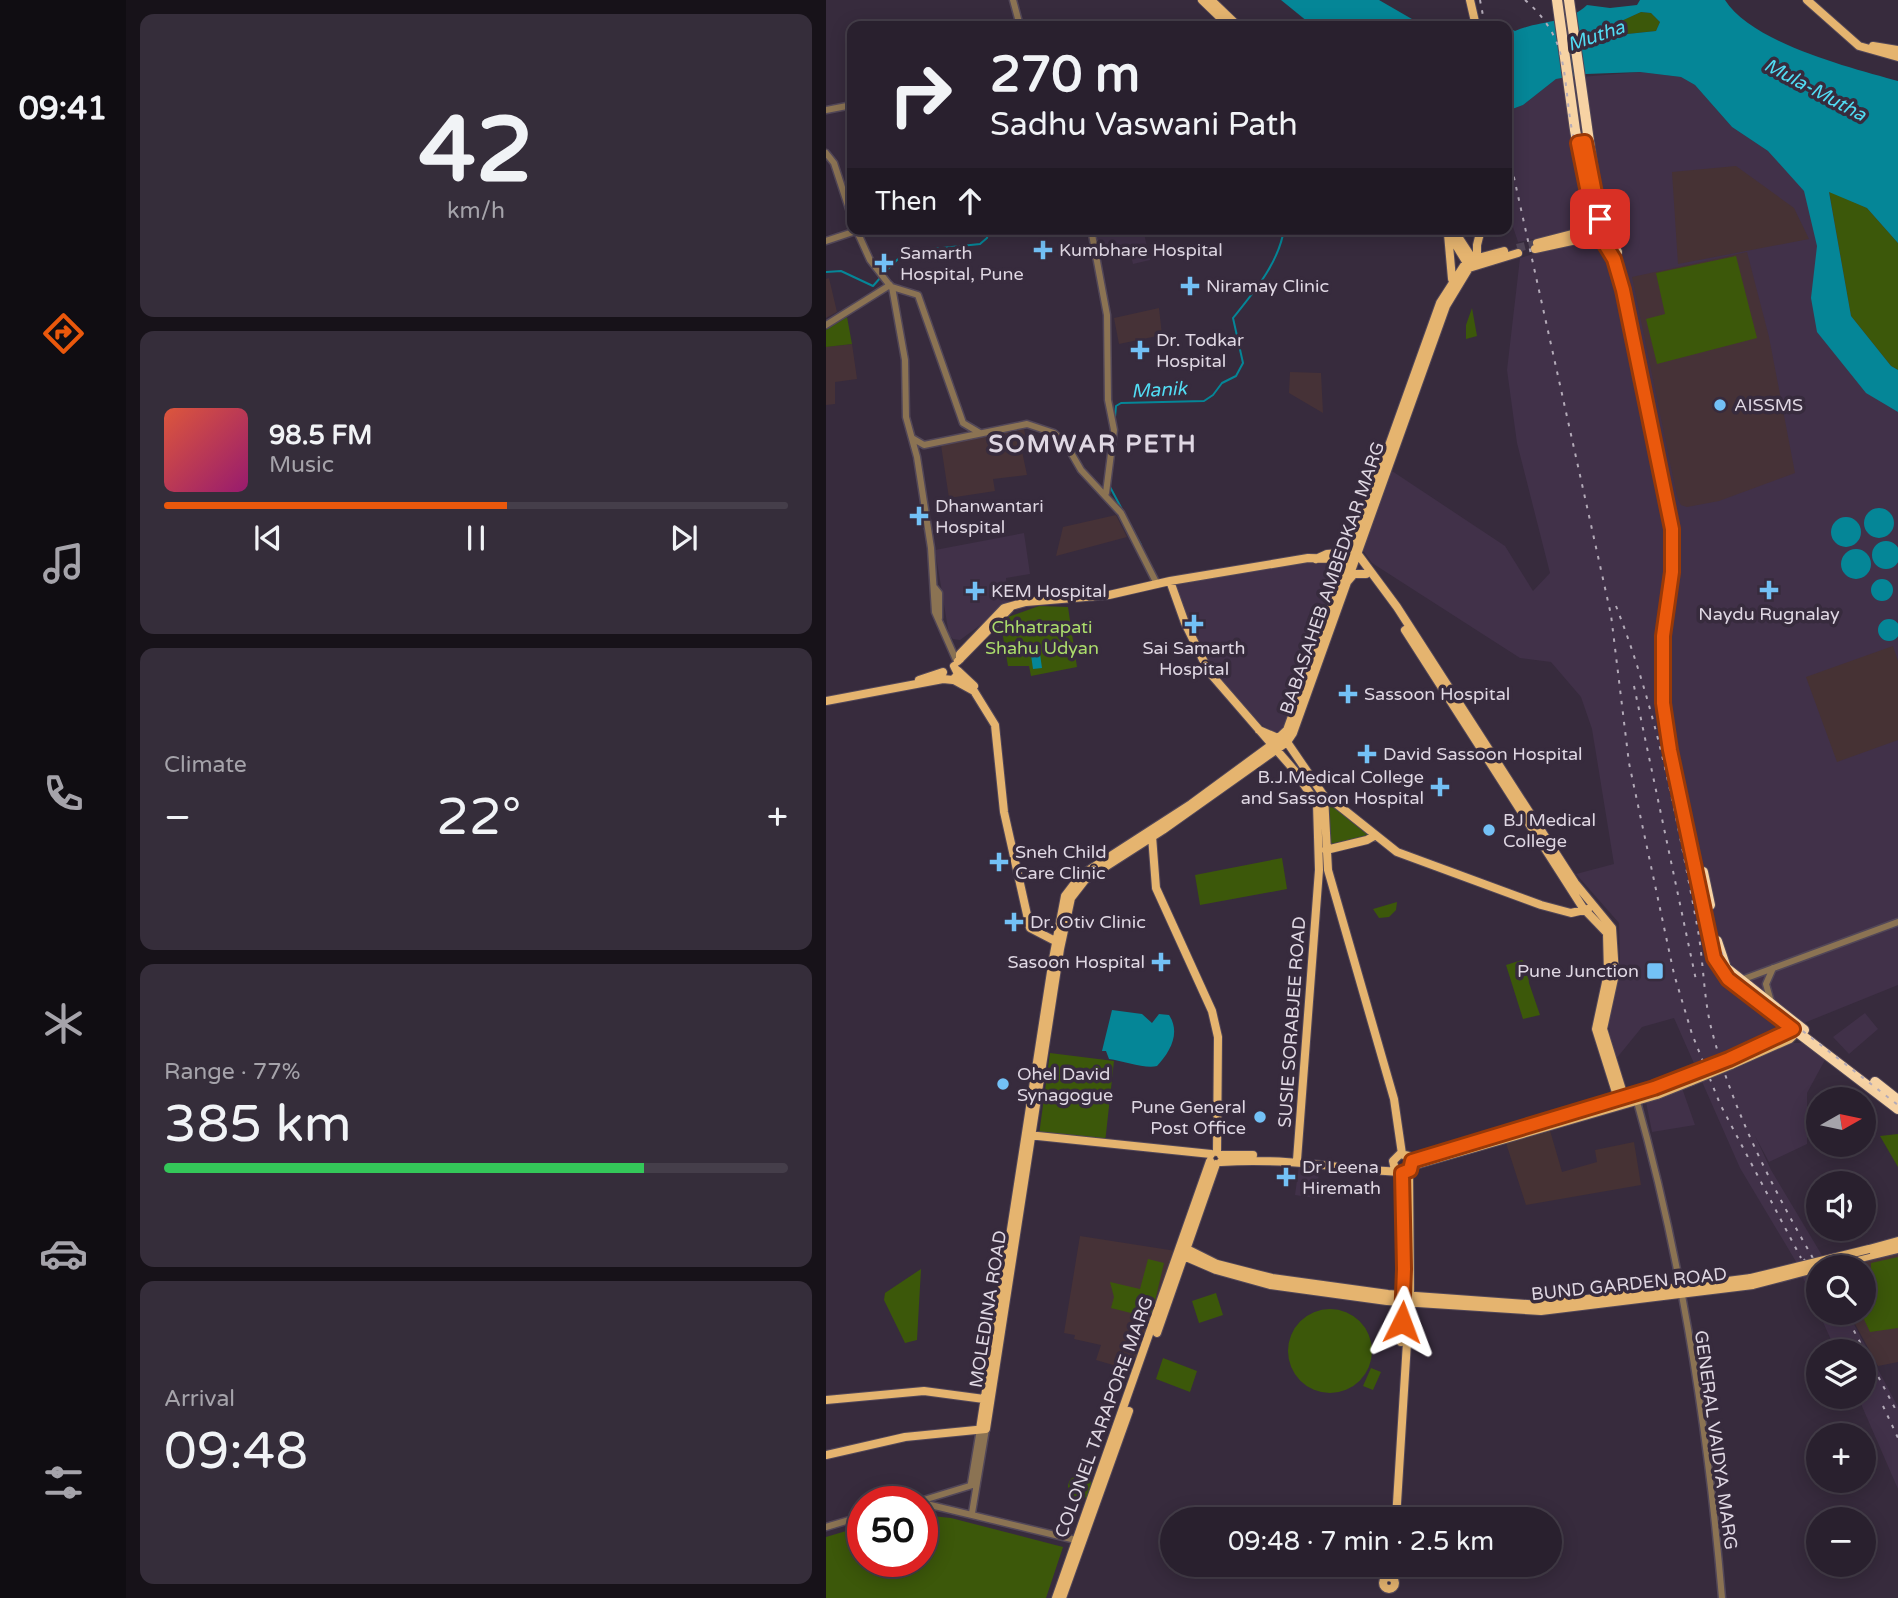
<!DOCTYPE html>
<meta charset="utf-8">
<style>
body{margin:0;font-family:"Varela Round",sans-serif;background:#352d3a;color:#f1f3f6;height:100vh;display:flex;flex-direction:column;font-size:26px;white-space:nowrap}
*{box-sizing:border-box;margin:0}
p{font-size:23px;color:#a5a3aa}
.icon{flex:none;width:38px;height:38px;fill:none;stroke:currentColor;stroke-width:2;stroke-linecap:round;stroke-linejoin:round}
.map{position:relative;flex:1;overflow:hidden}
.panel{display:flex;flex-direction:column;gap:14px;padding:14px;background:#171219;width:700px}
.panel>*{flex:none}
.hud{position:absolute;left:21px;top:21px;width:665px;height:214px;border-radius:14px;box-shadow:0 4px 18px #0003,0 0 0 2px #453e4a;background:#29202e;color:#f1f3f6;overflow:hidden}
.needle{width:46px;rotate:81deg}
.controls{position:absolute;left:980px;top:1087px;display:grid;gap:14px}
.controls a{display:grid;place-items:center;width:70px;height:70px;border-radius:50%;background:#29202e;box-shadow:0 4px 18px #0003,0 0 0 2px #453e4a;font-size:35px}
.speed{position:absolute;left:21px;top:1486px;display:flex;gap:14px;font-size:35px;font-weight:700;text-align:center}
.speed>*{display:grid;place-content:center;width:91px;height:91px;border-radius:50%;background:#29202e;box-shadow:0 4px 18px #0003,0 0 0 2px #453e4a;line-height:1}
.speed .limit{border:10px solid #d22;background:#fff;color:#111}
.pin{position:absolute;display:grid;place-items:center;width:60px;height:60px;color:#fff;margin:-30px;border-radius:14px;box-shadow:0 4px 10px #0006}
.me{position:absolute;width:77px;margin:-38px;rotate:3deg;stroke-linejoin:round;filter:drop-shadow(0 0 5px #0008)}
.turn{display:flex;align-items:center;gap:24px;height:147px;padding:0 28px;font-size:32px}
.turn .icon{width:91px;height:91px;stroke-width:2.5}
.turn b{display:block;font-size:49px;line-height:60px}
.then{display:flex;align-items:center;height:66px;padding:0 28px;background:#0003;gap:14px;font-size:26px}
.big{font-size:52px;font-weight:600;line-height:1.1}
.panel .tile{flex:1;display:flex;flex-direction:column;justify-content:center;gap:10px;min-width:0;padding:0 24px;border-radius:14px;background:#352d3a}
.panel .dial{align-items:center;gap:0}
.dial b{font-size:91px;line-height:1}
.song{display:flex;align-items:center;gap:21px}
.cover{width:84px;height:84px;border-radius:10px;background:linear-gradient(135deg,hsl(10 70% 55%),hsl(320 70% 35%))}
.played{height:7px;border-radius:4px;background:linear-gradient(90deg,#ea580c 55%,#453e4a 55%)}
.keys{display:flex;justify-content:space-around;direction:ltr}
.heat{display:flex;justify-content:space-between;align-items:center;font-size:38px;direction:ltr}
.charge{height:10px;border-radius:5px;background:linear-gradient(90deg,#34c759 77%,#453e4a 0)}
.trip{position:absolute;left:334px;top:1507px;width:402px;height:70px;border-radius:35px;background:#29202e;box-shadow:0 4px 18px #0003,0 0 0 2px #453e4a;font-weight:600;line-height:70px;text-align:center}
main{display:flex;flex:1;min-height:0}
.tabs{display:flex;flex-direction:column;width:126px;justify-content:space-around;align-items:center;background:#100d12;color:#a5a3aa}
.tabs .icon{width:49px;height:49px}
.tabs .current{color:#ea580c}
.tabs b{font-size:32px;color:#f1f3f6}
.map>svg:first-child{display:block}
.built{fill:#413149}
.industrial{fill:#463234}
.education{fill:#463237}
.green{fill:#3c580a}
.water{fill:#058697;fill-rule:evenodd}
.lines{fill:none;stroke-linecap:round;stroke-linejoin:round}
.stream{stroke:#058697;stroke-width:2}
.major-tunnel{stroke:#504556;stroke-width:8;stroke-dasharray:8 4;stroke-linecap:butt}
.minor-casing{stroke:#524758;stroke-width:9}
.major-casing{stroke:#524758;stroke-width:10}
.highway-casing{stroke:#524758;stroke-width:12}
.minor{stroke:#8b7353;stroke-width:6}
.major{stroke:#e5b46f;stroke-width:8}
.highway{stroke:#f7d3a4;stroke-width:10}
.rail{stroke:#b3aab8;stroke-width:2;stroke-dasharray:3.5 7;stroke-linecap:butt}
.major-bridge-casing{stroke:#524758;stroke-width:10;stroke-linecap:butt}
.major-bridge{stroke:#e5b46f;stroke-width:8}
.route-casing{stroke:#983908;stroke-width:18}
.route{stroke:#ea580c;stroke-width:12}
.poi-dot{fill:#73c1f6;stroke:#372b3d;stroke-width:2.5}
.labels{text-anchor:middle;dominant-baseline:central;stroke-width:7;stroke-linejoin:round;paint-order:stroke}
.poi-label{font-size:18px;fill:#dfd7e3;stroke:#372b3d;text-anchor:start}
.street-label{font-size:18px;fill:#dfd7e3;stroke:#372b3d}
.park-label{font-size:18px;fill:#abdc6b;stroke:#372b3d}
.water-label{font-size:19px;font-style:italic;fill:#52ddf4;stroke:#372b3d}
.district-label{font-size:24px;font-weight:bold;letter-spacing:2px;fill:#dfd7e3;stroke:#372b3d}
</style>
<main>
<nav class="tabs">
<b>09:41</b>
<svg class="icon current" aria-label="directions" viewBox="0 0 24 24"><path d="M12 3l9 9-9 9-9-9zM9 14v-3h6M13 9l2 2-2 2"/></svg>
<svg class="icon" aria-label="music" viewBox="0 0 24 24"><path d="M9 18V5l10-2v13"/><circle cx="6" cy="18" r="3"/><circle cx="16" cy="16" r="3"/></svg>
<svg class="icon" aria-label="phone" viewBox="0 0 24 24"><path d="M5 4h4l2 5-3 2q2 4 5 5l2-3 5 2v4C11 20 4 13 5 4z"/></svg>
<svg class="icon" aria-label="climate" viewBox="0 0 24 24"><path d="M12 3v18M4 7l16 10M4 17L20 7"/></svg>
<svg class="icon" aria-label="car" viewBox="0 0 24 24"><path d="M5 17H2v-5l4-1 3-4h7l3 4 3 1v5h-3M9 17h6M6 11h13"/><circle cx="7" cy="17" r="2"/><circle cx="17" cy="17" r="2"/></svg>
<svg class="icon" aria-label="filters" viewBox="0 0 24 24"><path d="M4 7h16M4 17h16"/><circle cx="9" cy="7" r="2"/><circle cx="15" cy="17" r="2"/></svg>
</nav>
<section class="panel">
<div class="tile dial"><b>42</b><p>km/h</p></div>
<div class="tile">
<div class="song"><i class="cover"></i><div><b>98.5 FM</b><p>Music</p></div></div>
<div class="played"></div>
<div class="keys"><svg class="icon" aria-label="previous" viewBox="0 0 24 24"><path d="M18 5L8 12l10 7zM5 5v14"/></svg><svg class="icon" aria-label="pause" viewBox="0 0 24 24"><path d="M8 5v14M16 5v14"/></svg><svg class="icon" aria-label="next" viewBox="0 0 24 24"><path d="M6 5l10 7-10 7zM19 5v14"/></svg></div>
</div>
<div class="tile"><p>Climate</p>
<div class="heat"><a>−</a><b class="big">22°</b><a>+</a></div>
</div>
<div class="tile"><p>Range · 77%</p><b class="big">385 km</b><div class="charge"></div></div>
<div class="tile"><p>Arrival</p><b class="big">09:48</b></div>
</section>
<div class="map">
<svg width="1072" height="1598" viewBox="0 0 1072 1598">
<rect width="100%" height="100%" fill="#372b3d"/>
<path class="built" d="M815,72L855,77L869,85L906,127L942,151L1072,202V985L973,1025L964,1043H978L1000,1058L981,1093V1144L943,1162L929,1136L945,1170L1003,1267H992V1311L969,1260L914,1168L848,1018L816,1027L790,1059L785,1048L782,1014L794,965L793,923L750,874L788,864L766,729L755,697L725,662L694,658L546,563L536,549L566,471L679,546L707,591L724,573L691,443L681,370L694,258L711,253L708,239L692,242L681,209V111L697,105L730,79Z
M269,229H317L324,260L307,264L304,251L274,256Z
M198,533L204,574L180,578L183,604L134,640L127,639L123,635L109,550Z
M471,560L518,561L466,722L447,735L410,701L379,664L348,581Z
M1039,1013L1052,1029L1023,1054L1007,1037Z
M856,1088L869,1125L826,1132L820,1102Z
M473,1165L494,1168L489,1198L469,1195Z
M993,1313H1022L1072,1407V1489L1032,1397L1038,1396V1351H1010Z"/>
<path class="industrial" d="M910,166L968,208L983,239L852,264L846,172Z
M1067,646L1072,661V740L1011,762L980,677Z
M723,1127L736,1172L771,1162L769,1150L808,1142L815,1185L700,1205L679,1140Z"/>
<path class="education" d="M921,252L943,337L969,473L893,501L861,507L855,505L851,497L806,277Z
M3,278L11,312L0,318V279Z
M333,308L336,335L293,344L288,318Z
M26,344L31,379L9,382V404L0,405V347Z
M464,372L495,373L497,413L463,393Z
M198,429L200,440L194,442L201,475L167,479L169,491L123,498L115,445Z
M290,515L301,537L230,556L237,527Z
M254,1236L350,1251L311,1372L270,1360L275,1345L248,1339L249,1335L238,1333Z
M1072,1252V1362L1052,1366L1023,1313L1038,1312V1267H1006Z"/>
<path class="green" d="M815,12L825,13L834,22L830,31L792,35L779,28Z
M1003,191L1041,208L1072,243V370L1065,366L1025,316Z
M910,256L931,338L831,364L820,319L839,314L830,273Z
M646,308L651,336L640,339V325Z
M21,317L26,344L0,347V330Z
M213,606L242,607L251,667L205,676L203,666H182L175,625L182,617Z
M505,803L544,835L501,845L499,804Z
M456,858L461,889L374,905L369,875Z
M571,902L570,910L563,917L553,918L547,909Z
M696,960L701,965L703,983L714,1015L697,1019L680,965Z
M224,1053L288,1061L279,1143L213,1135Z
M1072,1134V1167L1054,1136Z
M1072,1257V1328L1044,1332L1035,1313L1038,1312V1271L1045,1270V1263Z
M322,1259L338,1263L325,1318L285,1308L288,1297L284,1282L314,1289Z
M95,1269L91,1340L79,1343L58,1300L59,1293Z
M390,1293L397,1315L373,1323L366,1301Z
M462 1351a42 42 0 1 1 84 0a42 42 0 1 1-84 0Z
M337,1358L371,1371L364,1392L330,1379Z
M545,1368L555,1372L547,1390L537,1386Z
M242 1487a12 12 0 1 1 24 0a12 12 0 1 1-24 0Z
M96,1515L125,1518L237,1547L220,1598H0V1537L37,1526V1561H96Z"/>
<path class="water" d="M455,0H553L598,26H487Z
M814,0H899C926,43 1025,68 1072,81V243L1041,208L1003,192L1025,316L1065,366L1072,370V412L1040,393L991,332L985,298L991,246L978,191L942,151L906,127L869,85L855,77L814,72L760,74L730,79L697,105L681,111V27L689,31C714,20 741,24 761,5L784,8L811,5ZM815,12L825,13L834,22L830,31L792,35L780,28Z
M1038 523a15 15 0 1 1 30 0a15 15 0 1 1-30 0Z
M1005 532a15 15 0 1 1 30 0a15 15 0 1 1-30 0Z
M1046 555a14 14 0 1 1 28 0a14 14 0 1 1-28 0Z
M1015 564a15 15 0 1 1 30 0a15 15 0 1 1-30 0Z
M1045 590a11 11 0 1 1 22 0a11 11 0 1 1-22 0Z
M1052 630a11 11 0 1 1 22 0a11 11 0 1 1-22 0Z
M213,647L216,668L207,669L204,648Z
M286,1010L316,1014L326,1023L333,1014L343,1015C355,1033 344,1052 331,1066C319,1069 298,1061 283,1059L280,1051H276Z"/>
<g class="lines">
<path class="stream" d="M0,272L15,271L47,286L55,277
M58,273L79,252L154,244L161,238L163,229
M289,417L290,406L295,403L378,401L387,395L396,383L410,376L417,363L407,318C427,293 453,263 458,229
M283,485L315,545"/>
<path class="major-tunnel" d="M691,248L708,244"/>
<g class="minor-casing">
<path id="minor" d="M187,0L194,26
M0,110L26,105
M0,153L8,163L26,218
M30,229L44,260L65,287
M265,229L281,315L282,400L288,430L280,493
M0,241L30,231
M66,287L79,360L80,417L91,457L105,548L109,612L131,662
M66,287L92,295L137,423L154,433
M0,325L64,285
M86,438L98,445L201,424L228,433L240,444L255,470L295,513L331,584
M109,588L113,593V618
M915,980L1072,922
M945,1002L940,984L947,968
M810,1098C856,1260 882,1431 896,1598
M145,1483L154,1429
M91,1502L150,1484
M96,1503L254,1541
M146,1513L160,1429
M0,1527L37,1516"/>
</g>
<g class="major-casing">
<path id="major" d="M376,0L403,26
M385,0L412,26
M644,0L650,26
M981,0L1033,46L1072,57
M1047,46L1072,50
M627,229L648,261
M622,234L626,279
M631,234L647,229
M625,237L642,265
M711,243L773,227
M709,249L778,234
M651,260V245L655,229
M531,553L571,607L749,883L786,928L789,974L777,1029L800,1103
M490,559L501,554L528,552
M344,581L359,623L383,672L468,770L491,804L493,870L471,1160
M522,581L528,574H540
M579,630L757,908L781,933L782,973L770,1029L794,1105
M134,659V654L178,608L200,602L283,595L344,581L482,558L525,559
M132,661L184,608
M132,671L148,686
M93,680L117,672
M128,680L148,691L169,725L178,812L204,928L233,943
M0,701L117,679L127,680L132,674L128,666
M433,730L461,742L498,796L502,870L568,1099L576,1154
M494,803L507,801L571,852L715,905L745,913L762,909
M326,836L330,888L386,1011L392,1037L391,1152
M500,850L541,840L548,836
M903,1059L960,1034L969,1027
M905,1065L964,1039L975,1028
M763,1108L864,1075
M202,1135L385,1154
M395,1155H427
M395,1162C442,1159 483,1163 530,1169C546,1171 563,1170 578,1173L586,1166L831,1095L866,1081
M569,1170L567,1161L574,1154L583,1156L586,1166
M355,1246L391,1264L446,1278L562,1294L714,1305L925,1278
M1043,1249L1072,1241
M353,1254L390,1270L444,1285L561,1301L715,1311L927,1285
M997,1267L1072,1249
M331,1333L390,1164
M575,1342L578,1268L576,1173
M0,1400L98,1391L158,1399
M154,1429L227,959L239,896L255,875L365,804L444,746L461,730L614,303L641,261L678,251
M0,1455L79,1437L160,1429L234,949L245,898L259,880L337,830L461,742L467,733L620,306L643,268L692,253
M570,1519L584,1294L583,1171
M557 1583a6 6 0 1 1 12 0a6 6 0 1 1-12 0Z
M566,1578L567,1564
M230,1598L384,1161
M236,1598L303,1411"/>
</g>
<g class="highway-casing">
<path id="highway" d="M731,0L749,130L765,215L769,228L788,259L797,290L846,529V573L837,636V703L844,750L888,958L902,979L1072,1109
M743,0L774,219L791,252
M755,232L765,213
M877,872L884,905
M891,941L900,968L978,1030
M1049,1082L1072,1100"/>
</g>
<use href="#minor" class="minor"/>
<use href="#major" class="major"/>
<use href="#highway" class="highway"/>
<path class="rail" d="M654,0L659,26
M699,0C713,12 724,26 731,43C742,73 740,108 748,139C764,195 791,246 804,302
M681,129L687,156
M681,146L785,615L803,763L848,974L866,1034L894,1104L975,1258
M823,394L851,541L840,654L843,713L890,940L902,967L920,987L1072,1105
M790,606C830,708 851,818 871,925C878,961 877,1000 887,1035C909,1117 950,1194 992,1267
M808,686L870,980
M978,1259L992,1283
M1018,1312L1072,1414
M1057,1406L1072,1438"/>
<g class="major-bridge-casing">
<path id="major-bridge" d="M864,1075L903,1059
M866,1081L905,1065
M925,1278L1043,1249
M927,1285L992,1268"/>
</g>
<use href="#major-bridge" class="major-bridge"/>
</g>
<g class="lines">
<g class="route-casing">
<path id="route" d="M576,1322L578,1269L576,1173L584,1170L586,1161L828,1088L903,1059L967,1029L902,979L888,958L844,750L837,703V636L846,572V529L797,290L788,259L769,228L752,143L759,142L774,219"/>
</g>
<use href="#route" class="route"/>
</g>
<g class="poi-dot">
<path d="M213.5 239.5h7v7h7v7h-7v7h-7v-7h-7v-7h7z"/>
<path d="M54.5 252.5h7v7h7v7h-7v7h-7v-7h-7v-7h7z"/>
<path d="M360.5 275.5h7v7h7v7h-7v7h-7v-7h-7v-7h7z"/>
<path d="M310.5 339.5h7v7h7v7h-7v7h-7v-7h-7v-7h7z"/>
<circle cx="894" cy="405" r="7"/>
<path d="M89.5 505.5h7v7h7v7h-7v7h-7v-7h-7v-7h7z"/>
<path d="M939.5 579.5h7v7h7v7h-7v7h-7v-7h-7v-7h7z"/>
<path d="M145.5 580.5h7v7h7v7h-7v7h-7v-7h-7v-7h7z"/>
<path d="M364.5 613.5h7v7h7v7h-7v7h-7v-7h-7v-7h7z"/>
<path d="M518.5 683.5h7v7h7v7h-7v7h-7v-7h-7v-7h7z"/>
<path d="M537.5 743.5h7v7h7v7h-7v7h-7v-7h-7v-7h7z"/>
<path d="M610.5 776.5h7v7h7v7h-7v7h-7v-7h-7v-7h7z"/>
<circle cx="663" cy="830" r="7"/>
<path d="M169.5 851.5h7v7h7v7h-7v7h-7v-7h-7v-7h7z"/>
<path d="M184.5 911.5h7v7h7v7h-7v7h-7v-7h-7v-7h7z"/>
<path d="M331.5 951.5h7v7h7v7h-7v7h-7v-7h-7v-7h7z"/>
<rect x="820" y="962" width="18" height="18" rx="3.5"/>
<circle cx="177" cy="1084" r="7"/>
<circle cx="434" cy="1117" r="7"/>
<path d="M456.5 1166.5h7v7h7v7h-7v7h-7v-7h-7v-7h7z"/>
</g>
<g class="labels">
<g class="poi-label">
<text x="233" y="250">Kumbhare Hospital</text>
<text x="74" y="253">Samarth<tspan x="74" dy="21">Hospital, Pune</tspan></text>
<text x="380" y="286">Niramay Clinic</text>
<text x="330" y="340">Dr. Todkar<tspan x="330" dy="21">Hospital</tspan></text>
<text x="908" y="405">AISSMS</text>
<text x="109" y="506">Dhanwantari<tspan x="109" dy="21">Hospital</tspan></text>
<text x="165" y="591">KEM Hospital</text>
<text x="943" y="614" text-anchor="middle">Naydu Rugnalay</text>
<text x="368" y="648" text-anchor="middle">Sai Samarth<tspan x="368" dy="21">Hospital</tspan></text>
<text x="538" y="694">Sassoon Hospital</text>
<text x="557" y="754">David Sassoon Hospital</text>
<text x="598" y="777" text-anchor="end">B.J.Medical College<tspan x="598" dy="21">and Sassoon Hospital</tspan></text>
<text x="677" y="820">BJ Medical<tspan x="677" dy="21">College</tspan></text>
<text x="189" y="852">Sneh Child<tspan x="189" dy="21">Care Clinic</tspan></text>
<text x="204" y="922">Dr. Otiv Clinic</text>
<text x="319" y="962" text-anchor="end">Sasoon Hospital</text>
<text x="813" y="971" text-anchor="end">Pune Junction</text>
<text x="191" y="1074">Ohel David<tspan x="191" dy="21">Synagogue</tspan></text>
<text x="420" y="1107" text-anchor="end">Pune General<tspan x="420" dy="21">Post Office</tspan></text>
<text x="476" y="1167">Dr Leena<tspan x="476" dy="21">Hiremath</tspan></text>
</g>
<g class="street-label">
<text transform="translate(506 578) rotate(-71)">BABASAHEB AMBEDKAR MARG</text>
<text transform="translate(466 1022) rotate(-86)">SUSIE SORABJEE ROAD</text>
<text transform="translate(803 1284) rotate(-6)">BUND GARDEN ROAD</text>
<text transform="translate(162 1309) rotate(-81)">MOLEDINA ROAD</text>
<text transform="translate(278 1417) rotate(-70)">COLONEL TARAPORE MARG</text>
<text transform="translate(890 1440) rotate(82)">GENERAL VAIDYA MARG</text>
</g>
<g class="park-label">
<text x="216" y="627">Chhatrapati<tspan x="216" dy="21">Shahu Udyan</tspan></text>
</g>
<g class="water-label">
<text transform="translate(770 36) rotate(-19)">Mutha</text>
<text transform="translate(989 90) rotate(28)">Mula-Mutha</text>
<text transform="translate(333 390) rotate(-3)">Manik</text>
</g>
<g class="district-label">
<text x="267" y="444">SOMWAR PETH</text>
</g>
</g>
</svg>
<div class="controls">
<a><svg class="needle" viewBox="-14 -14 28 28"><path d="M0-13l5 13h-10z" fill="#e53935"/><path d="M0 13l5-13h-10z" fill="#a5a3aa"/></svg></a>
<a><svg class="icon" aria-label="sound" viewBox="0 0 24 24"><path d="M4 9h4l5-4v14l-5-4H4zM17 9q2 3 0 6"/></svg></a>
<a><svg class="icon" aria-label="search" viewBox="0 0 24 24"><circle cx="10" cy="10" r="6"/><path d="M15 15l6 6"/></svg></a>
<a><svg class="icon" aria-label="layers" viewBox="0 0 24 24"><path d="M12 4l9 5-9 5-9-5zM3 14l9 5 9-5"/></svg></a>
<a>+</a>
<a>−</a>
</div>
<div class="speed"><div class="limit">50</div></div>
<div class="pin" style="left:774px;top:219px;background:#d93025"><svg class="icon" aria-label="arrive" viewBox="0 0 24 24"><path d="M6 21V4h12l-3 4 3 4H6"/></svg></div>
<svg class="me" style="left:576px;top:1322px" viewBox="-20 -20 40 40"><path d="M0-17L14 15 0 8-14 15z" fill="#ea580c" stroke="#fff" stroke-width="4"/></svg>
<div class="trip">09:48 · 7 min · 2.5 km</div>
<div class="hud">
<div class="turn"><svg class="icon" aria-label="right" viewBox="0 0 24 24"><path d="M7 20v-9h11M14 6l5 5-5 5"/></svg><div><b>270 m</b>Sadhu Vaswani Path</div></div>
<div class="then">Then<svg class="icon" aria-label="ahead" viewBox="0 0 24 24"><path d="M12 20V5M6 11l6-6 6 6"/></svg></div>
</div>
</div>
</main>
